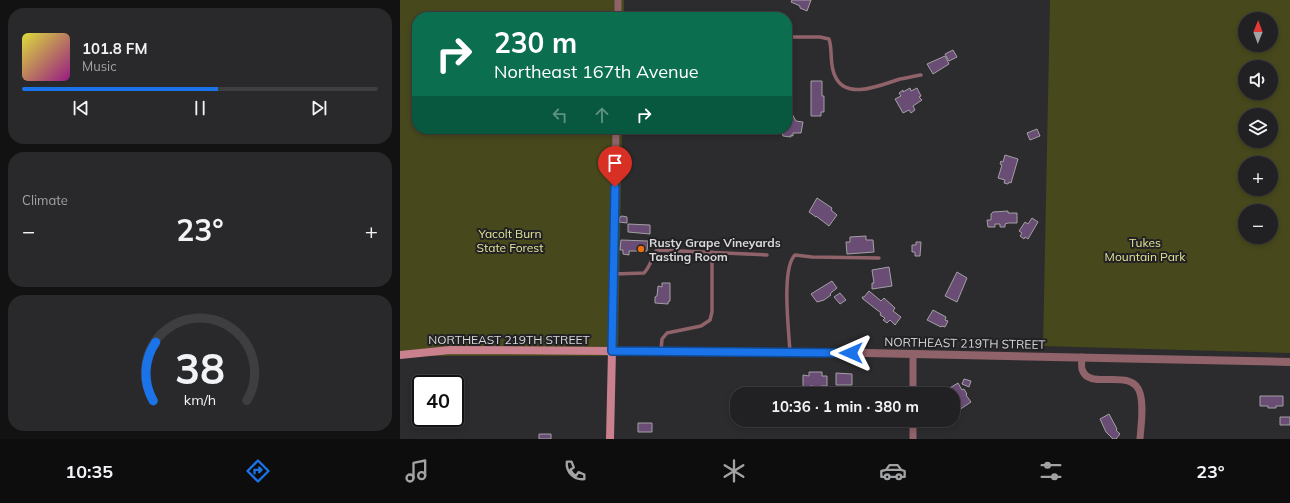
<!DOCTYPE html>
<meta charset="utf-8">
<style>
body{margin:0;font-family:Mulish,sans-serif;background:#29282a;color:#f1f3f6;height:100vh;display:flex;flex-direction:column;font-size:15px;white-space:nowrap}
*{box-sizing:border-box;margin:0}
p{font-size:13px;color:#a2a3a5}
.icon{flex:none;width:22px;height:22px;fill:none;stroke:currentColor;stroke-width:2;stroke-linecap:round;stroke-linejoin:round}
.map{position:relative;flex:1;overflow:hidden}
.details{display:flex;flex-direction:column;gap:8px;padding:8px;background:#121213;width:400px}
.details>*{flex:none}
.banner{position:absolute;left:12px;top:12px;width:380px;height:122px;border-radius:16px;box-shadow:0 2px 6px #0003,0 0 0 1px #3e3e40;background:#0b6e4f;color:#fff;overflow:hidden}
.needle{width:26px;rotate:1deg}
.buttons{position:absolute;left:838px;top:12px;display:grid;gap:8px}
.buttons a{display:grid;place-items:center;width:40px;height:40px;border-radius:50%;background:#212022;box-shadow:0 2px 6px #0003,0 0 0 1px #3e3e40;font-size:20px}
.speed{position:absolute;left:12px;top:375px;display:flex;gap:8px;font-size:20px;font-weight:700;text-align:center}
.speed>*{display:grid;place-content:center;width:52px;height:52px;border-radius:50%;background:#212022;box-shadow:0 2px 6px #0003,0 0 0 1px #3e3e40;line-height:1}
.speed .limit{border:2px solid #111;border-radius:6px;background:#fff;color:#111}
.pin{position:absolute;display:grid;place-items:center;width:34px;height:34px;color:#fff;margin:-41px -17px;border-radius:50% 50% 50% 0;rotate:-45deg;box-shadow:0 0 4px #0007}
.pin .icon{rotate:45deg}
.me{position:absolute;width:44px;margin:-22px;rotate:270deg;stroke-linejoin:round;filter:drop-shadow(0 0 3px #0008)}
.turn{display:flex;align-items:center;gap:14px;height:84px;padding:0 16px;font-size:18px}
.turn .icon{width:52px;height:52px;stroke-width:2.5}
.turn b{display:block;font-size:28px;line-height:34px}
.lanes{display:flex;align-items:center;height:38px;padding:0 16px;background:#0003;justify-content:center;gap:20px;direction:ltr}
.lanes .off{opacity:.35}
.big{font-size:30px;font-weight:700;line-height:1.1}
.details .card{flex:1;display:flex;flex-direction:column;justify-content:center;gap:6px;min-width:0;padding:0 14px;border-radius:16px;background:#29282a}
.details .dial{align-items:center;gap:0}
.dial svg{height:104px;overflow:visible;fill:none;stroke:#3e3e40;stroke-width:7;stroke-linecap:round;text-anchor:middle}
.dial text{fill:#f1f3f6;stroke:none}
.song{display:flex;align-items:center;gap:12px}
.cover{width:48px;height:48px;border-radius:6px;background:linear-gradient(135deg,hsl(60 70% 55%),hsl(310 70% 35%))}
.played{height:4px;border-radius:2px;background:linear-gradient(90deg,#1a73e8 55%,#3e3e40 55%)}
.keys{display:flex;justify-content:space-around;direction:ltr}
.heat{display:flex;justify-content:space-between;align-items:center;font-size:22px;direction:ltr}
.trip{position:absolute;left:330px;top:387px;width:230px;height:40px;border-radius:16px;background:#212022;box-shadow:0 2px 6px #0003,0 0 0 1px #3e3e40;font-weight:700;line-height:40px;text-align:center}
.tabs{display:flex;height:64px;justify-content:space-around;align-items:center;background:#0d0d0e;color:#a2a3a5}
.tabs .icon{width:28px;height:28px}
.tabs .selected{color:#1a73e8}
.tabs b{font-size:18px;color:#f1f3f6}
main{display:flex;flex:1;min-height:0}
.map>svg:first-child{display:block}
.green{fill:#47481c;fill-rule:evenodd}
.building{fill:#694d75;stroke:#a3a1a4}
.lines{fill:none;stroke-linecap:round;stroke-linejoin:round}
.service{stroke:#90636a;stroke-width:3.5}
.minor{stroke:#90636a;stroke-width:7}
.tertiary{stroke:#90636a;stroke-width:8}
.secondary{stroke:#c9818d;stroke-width:8}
.route-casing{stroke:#114b97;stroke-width:10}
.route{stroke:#1a73e8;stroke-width:7}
.food-dot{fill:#e8710a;stroke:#222124;stroke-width:1.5}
.labels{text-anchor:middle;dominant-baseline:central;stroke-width:4;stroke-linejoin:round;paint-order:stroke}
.park-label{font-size:12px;fill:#e2e595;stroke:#222124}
.poi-label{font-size:12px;font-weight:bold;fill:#d8d7d9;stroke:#222124;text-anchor:start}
.street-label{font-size:12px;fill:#d8d7d9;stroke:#222124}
</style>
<main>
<section class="details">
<div class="card">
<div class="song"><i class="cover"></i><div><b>101.8 FM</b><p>Music</p></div></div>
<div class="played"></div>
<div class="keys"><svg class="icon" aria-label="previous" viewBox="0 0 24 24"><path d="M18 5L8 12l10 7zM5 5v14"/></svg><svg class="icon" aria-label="pause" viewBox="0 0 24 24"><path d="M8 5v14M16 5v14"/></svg><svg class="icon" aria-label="next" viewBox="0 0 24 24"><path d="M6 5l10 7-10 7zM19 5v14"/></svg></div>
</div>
<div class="card"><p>Climate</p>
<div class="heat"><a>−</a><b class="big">23°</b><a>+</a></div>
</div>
<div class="card dial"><svg viewBox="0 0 100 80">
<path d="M14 69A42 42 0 1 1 86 69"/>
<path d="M14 69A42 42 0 0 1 16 24" stroke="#1a73e8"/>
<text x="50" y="56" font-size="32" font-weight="700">38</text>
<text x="50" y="72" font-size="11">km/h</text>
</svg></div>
</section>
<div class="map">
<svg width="890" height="439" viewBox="0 0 890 439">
<rect width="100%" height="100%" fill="#2c2b2e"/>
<path class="green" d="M0,0H224V17H17V129H222L218,356H0Z
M650,0H890V353L643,346ZM845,19H871V45H845ZM845,67H871V93H845ZM845,115H871V141H845ZM845,163H871V189H845ZM845,211H871V237H845Z"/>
<path class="building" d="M392,0H411L407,11L400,8V6L391,2Z
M553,50L557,57L549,61L545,54Z
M545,56L549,64L533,74L527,64Z
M411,81H422V96H424V112H421V116H411Z
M510,88L511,91L517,88L521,96L519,97L522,100L513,106L515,110L511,113L509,110L503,113L495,99L501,96L499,93L503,90V92Z
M387,109L389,115L392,114L396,121L403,122L401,133H393V136L391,135V137L383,136L381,129H387Z
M637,129L640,136L630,140L627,133Z
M605,155L618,159L611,183L609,182L608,184L604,183L605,180L598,178L602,165L600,164L601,161L603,162Z
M417,198L432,208L431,210L437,215L429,226L416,216V217L409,212Z
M608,211V213H617V223H608L605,224V227H600V224H595V227H588L587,220H591V214L593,212Z
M222,216L227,217V223L219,222L220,217Z
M632,218L638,222L628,239L625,237L624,239L620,236L622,233L619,231L625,222L628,224Z
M228,224L250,225V234L228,232Z
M466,236V240H473L474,252L447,254L446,242H450V237Z
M221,240L248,241L247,251H229V255L223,254V250H220Z
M516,242H521L520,256H515V252H512V245H516Z
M489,267L492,286L472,289V283H474L472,270Z
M557,272L567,278L557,302L545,296Z
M432,281L437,288L432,292L430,294L431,295L424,300L417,302L411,294Z
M262,283H270V301L268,302V304L255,303V297L257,296L258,286L262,287Z
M469,291L481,301L484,298L495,308L493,311L501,317L495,325L490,320L487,323L483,320L485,318L480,315L481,313L463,299L462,297H464Z
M440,293L446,300L440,304L434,297Z
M533,310L546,317L545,320L548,321L545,327L542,326L541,327L527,320Z
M409,372H422V376H427V386H421V387L410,386V387H403V375L409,376Z
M436,373L452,374V385H436Z
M564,379L571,381L569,387L562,384Z
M558,383L562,390L564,389L567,394L566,395L571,402L559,410L553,399V394H550L548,389Z
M860,396H883V406H876V408H868V406H860Z
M709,414L717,429L716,430L720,434L716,439H713L706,432L700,419Z
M880,417H890V425H880Z
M238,423H252V432H238Z
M139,434H151V439H139Z"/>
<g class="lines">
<path class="service" d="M387,37H420L429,39C433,51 429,64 435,76C446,101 481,85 500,79C507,78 514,76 521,75
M214,274L244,273C250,267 252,257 257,250L367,255
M261,350L262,339L267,333L301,326L310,320L312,312V252
M390,352C389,332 381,268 395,255L412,257L479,258
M513,389L545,393"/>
<path class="minor" d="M218,17V0
M212,351L216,129
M682,357C682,360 681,366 682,369C688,392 732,366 740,393C744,407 741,424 740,439
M513,394V354
M513,439V420"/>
<path class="tertiary" d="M212,351L466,353L890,362"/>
<path class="secondary" d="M0,355L50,350L212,351L210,439"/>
</g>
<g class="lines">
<g class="route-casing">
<path id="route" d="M215,187L212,351L451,353"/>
</g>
<use href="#route" class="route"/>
</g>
<circle class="food-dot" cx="241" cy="249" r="4"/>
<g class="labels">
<g class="park-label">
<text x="110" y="233">Yacolt Burn<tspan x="110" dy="14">State Forest</tspan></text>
<text x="745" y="242">Tukes<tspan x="745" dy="14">Mountain Park</tspan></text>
</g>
<g class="poi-label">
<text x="249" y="242">Rusty Grape Vineyards<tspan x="249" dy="14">Tasting Room</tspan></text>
</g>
<g class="street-label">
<text x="109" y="339">NORTHEAST 219TH STREET</text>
<text transform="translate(565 343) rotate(1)">NORTHEAST 219TH STREET</text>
</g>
</g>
</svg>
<div class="buttons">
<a><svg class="needle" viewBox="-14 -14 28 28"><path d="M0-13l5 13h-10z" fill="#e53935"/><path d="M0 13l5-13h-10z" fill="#a2a3a5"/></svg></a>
<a><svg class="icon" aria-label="sound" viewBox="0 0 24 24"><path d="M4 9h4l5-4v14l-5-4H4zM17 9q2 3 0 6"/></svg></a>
<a><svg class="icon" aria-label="layers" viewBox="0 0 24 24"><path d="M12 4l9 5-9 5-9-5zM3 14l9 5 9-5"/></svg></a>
<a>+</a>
<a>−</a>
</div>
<div class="speed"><div class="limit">40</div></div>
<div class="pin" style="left:215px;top:187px;background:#d93025"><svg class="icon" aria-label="arrive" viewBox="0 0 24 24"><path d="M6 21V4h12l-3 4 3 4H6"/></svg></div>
<svg class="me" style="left:451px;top:353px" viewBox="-20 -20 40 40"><path d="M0-17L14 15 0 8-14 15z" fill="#1a73e8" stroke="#fff" stroke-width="4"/></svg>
<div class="trip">10:36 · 1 min · 380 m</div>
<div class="banner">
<div class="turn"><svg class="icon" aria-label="right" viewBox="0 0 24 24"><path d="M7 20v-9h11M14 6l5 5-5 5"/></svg><div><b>230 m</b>Northeast 167th Avenue</div></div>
<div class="lanes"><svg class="icon off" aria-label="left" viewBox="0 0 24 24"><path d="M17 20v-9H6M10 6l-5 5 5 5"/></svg><svg class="icon off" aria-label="ahead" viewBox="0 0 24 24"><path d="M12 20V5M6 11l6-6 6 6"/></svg><svg class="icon" aria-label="right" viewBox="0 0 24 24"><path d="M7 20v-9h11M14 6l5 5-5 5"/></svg></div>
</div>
</div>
</main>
<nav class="tabs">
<b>10:35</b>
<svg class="icon selected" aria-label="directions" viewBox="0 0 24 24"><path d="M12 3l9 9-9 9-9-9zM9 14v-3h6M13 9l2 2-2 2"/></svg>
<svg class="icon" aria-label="music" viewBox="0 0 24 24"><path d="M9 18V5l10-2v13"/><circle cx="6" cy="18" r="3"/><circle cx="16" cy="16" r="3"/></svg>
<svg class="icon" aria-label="phone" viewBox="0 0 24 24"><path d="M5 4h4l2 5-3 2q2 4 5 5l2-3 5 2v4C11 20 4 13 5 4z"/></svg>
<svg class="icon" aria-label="climate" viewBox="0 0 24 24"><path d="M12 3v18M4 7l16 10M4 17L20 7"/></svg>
<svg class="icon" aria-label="car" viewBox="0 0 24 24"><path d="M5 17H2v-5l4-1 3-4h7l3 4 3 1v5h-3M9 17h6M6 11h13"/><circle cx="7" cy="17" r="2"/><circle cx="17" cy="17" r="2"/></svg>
<svg class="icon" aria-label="filters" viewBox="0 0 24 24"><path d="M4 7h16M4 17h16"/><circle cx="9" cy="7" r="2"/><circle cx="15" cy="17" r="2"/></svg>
<b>23°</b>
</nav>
